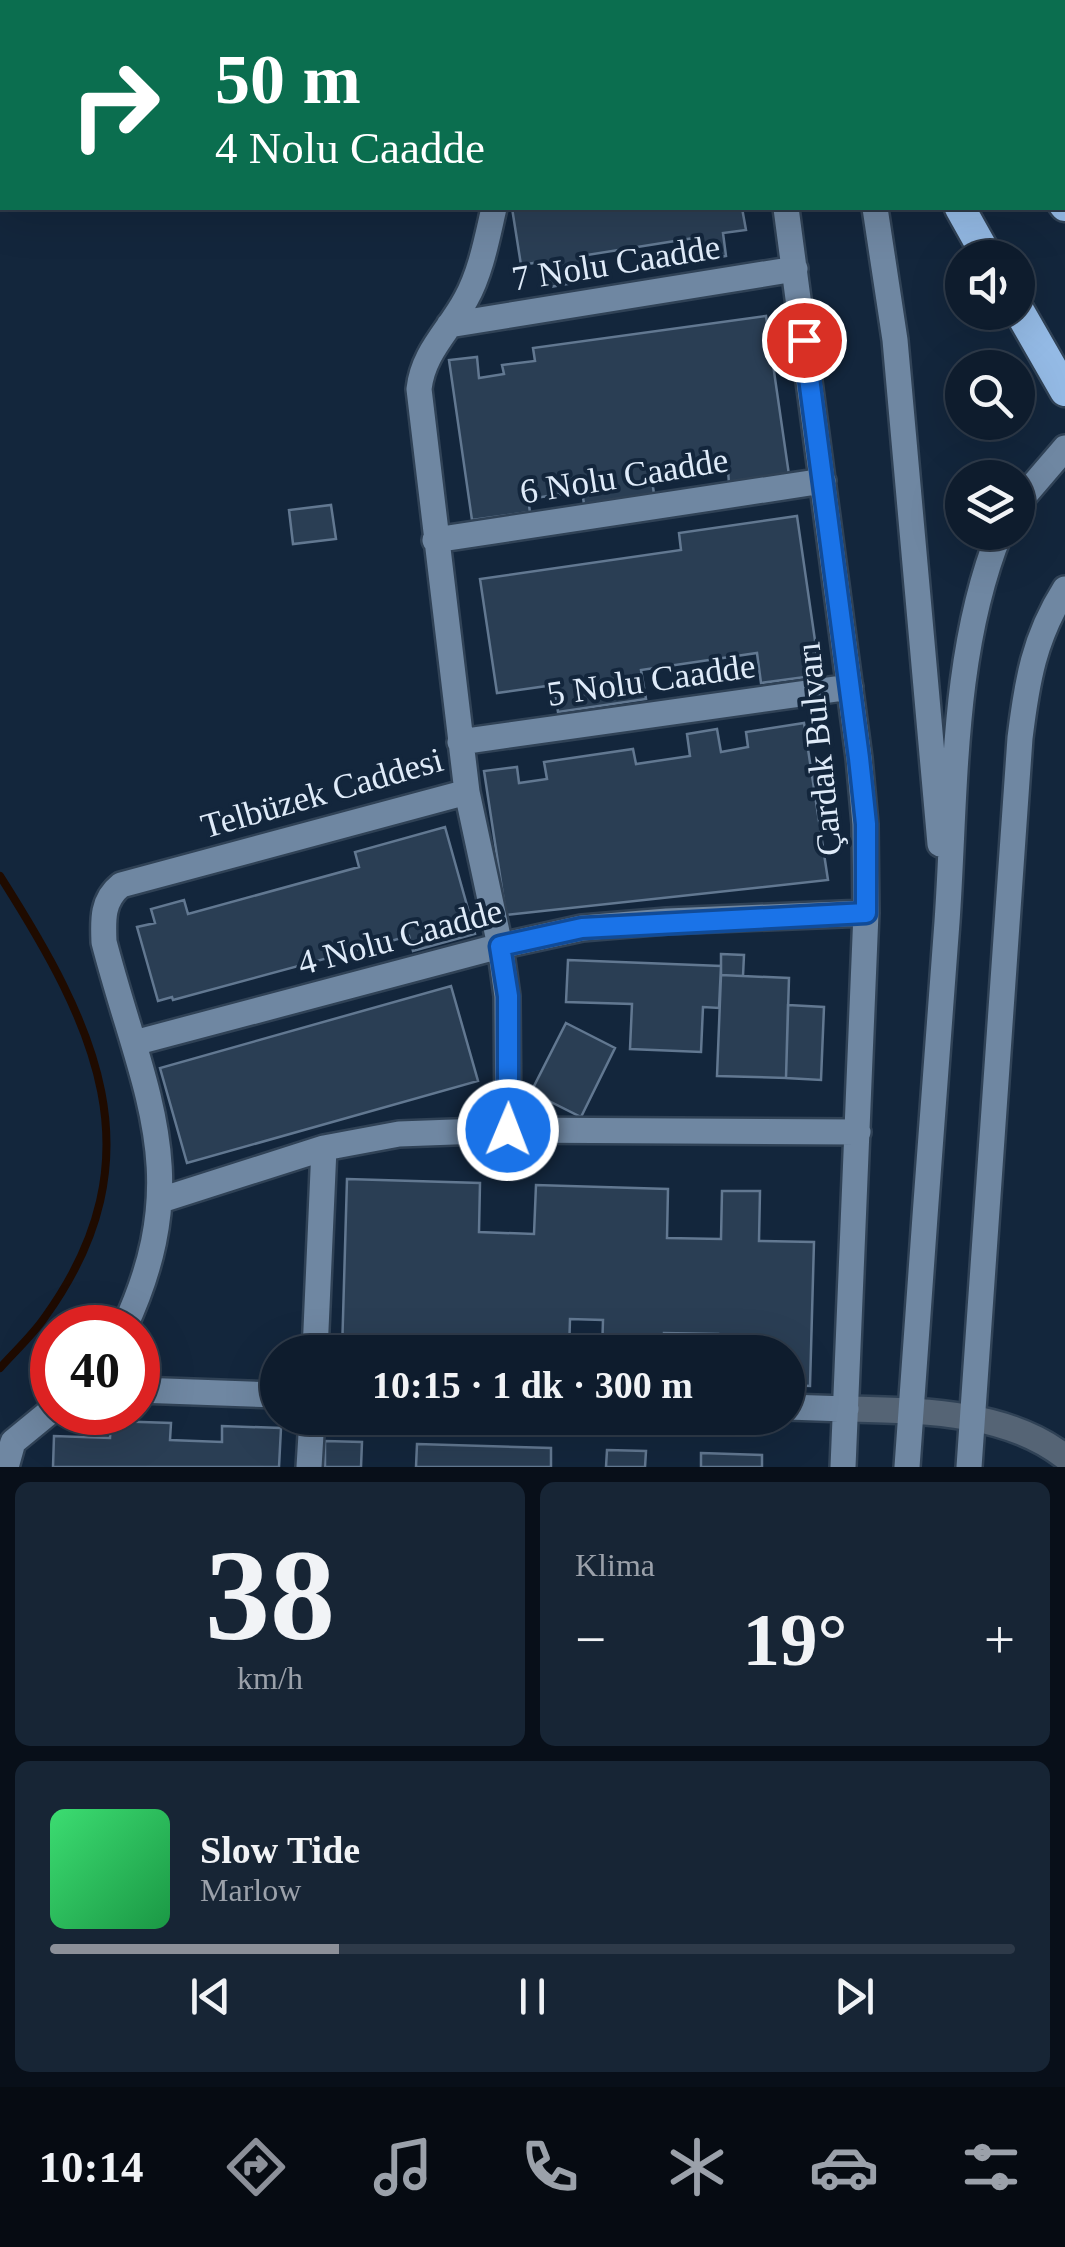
<!DOCTYPE html>
<html lang="tr">
<meta charset="utf-8">
<style>
body{margin:0;font-family:Georgia,serif;background:#172535;color:#f1f3f6;height:100vh;display:flex;flex-direction:column;font-size:38px;white-space:nowrap}
*{box-sizing:border-box;margin:0}
p{font-size:32px;color:#9ba1aa}
.icon{flex:none;width:55px;height:55px;fill:none;stroke:currentColor;stroke-width:2;stroke-linecap:round;stroke-linejoin:round}
.map{position:relative;height:1467px;overflow:hidden}
.side{display:flex;flex-direction:column;gap:15px;padding:15px;background:#080f19;flex:1}
.side>*{flex:none}
.banner{position:absolute;left:0px;top:0px;width:1065px;height:210px;box-shadow:0 10px 40px #0002,0 0 0 2px #2e3a49;background:#0b6e4f;color:#fff;overflow:hidden}
.buttons{position:absolute;left:945px;top:240px;display:grid;gap:20px}
.buttons a{display:grid;place-items:center;width:90px;height:90px;border-radius:50%;background:#0e1c2d;box-shadow:0 10px 40px #0002,0 0 0 2px #2e3a49;font-size:50px}
.speed{position:absolute;left:30px;top:1305px;display:flex;gap:20px;font-size:50px;font-weight:700;text-align:center}
.speed>*{display:grid;place-content:center;width:130px;height:130px;border-radius:50%;background:#0e1c2d;box-shadow:0 10px 40px #0002,0 0 0 2px #2e3a49;line-height:1}
.speed .limit{border:15px solid #d22;background:#fff;color:#111}
.pin{position:absolute;display:grid;place-items:center;width:85px;height:85px;color:#fff;margin:-42px;border:5px solid #fff;border-radius:50%;box-shadow:0 2px 10px #0007}
.me{position:absolute;width:110px;margin:-55px;rotate:1deg;stroke-linejoin:round;filter:drop-shadow(0 0 8px #0008)}
.turn{display:flex;align-items:center;gap:35px;height:210px;padding:0 50px;font-size:45px}
.turn .icon{width:130px;height:130px;stroke-width:2.5}
.turn b{display:block;font-size:70px;line-height:85px}
.big{font-size:75px;font-weight:700;line-height:1.1}
.side .tile{flex:1;display:flex;flex-direction:column;justify-content:center;gap:15px;min-width:0;padding:0 35px;border-radius:15px;background:#172535}
.side .dial{align-items:center;gap:0}
.dial b{font-size:130px;line-height:1}
.song{display:flex;align-items:center;gap:30px}
.cover{width:120px;height:120px;border-radius:15px;background:linear-gradient(135deg,hsl(140 70% 55%),hsl(140 70% 35%))}
.played{height:10px;border-radius:5px;background:linear-gradient(90deg,#8c9099 30%,#2e3a49 30%)}
.keys{display:flex;justify-content:space-around;direction:ltr}
.heat{display:flex;justify-content:space-between;align-items:center;font-size:55px;direction:ltr}
.side .tiles{flex:1;display:grid;gap:15px;grid-template-columns:1fr 1fr}
.tile:last-child{grid-column:span 2}
.trip{position:absolute;left:260px;top:1335px;width:545px;height:100px;border-radius:50px;background:#0e1c2d;box-shadow:0 10px 40px #0002,0 0 0 2px #2e3a49;font-weight:700;line-height:100px;text-align:center}
.tab-bar{display:flex;height:160px;justify-content:space-around;align-items:center;background:#060b12;color:#9ba1aa}
.tab-bar .icon{width:70px;height:70px}
.tab-bar .current{color:#8c9099}
.tab-bar b{font-size:45px;color:#f1f3f6}
.map>svg:first-child{display:block}
.lines{fill:none;stroke-linecap:round;stroke-linejoin:round}
.stream{stroke:#1f0b00;stroke-width:8}
.building{fill:#2a3e54;stroke:#627891;stroke-width:2.5}
.street-casing{stroke:#304256;stroke-width:30}
.secondary-casing{stroke:#304256;stroke-width:30}
.highway-casing{stroke:#304256;stroke-width:35}
.street{stroke:#556475;stroke-width:25}
.secondary{stroke:#6f87a2;stroke-width:25}
.highway{stroke:#94bae5;stroke-width:30}
.route-casing{stroke:#114b97;stroke-width:25}
.route{stroke:#1a73e8;stroke-width:18}
.labels{text-anchor:middle;dominant-baseline:central;stroke-width:8;stroke-linejoin:round;paint-order:stroke}
.street-label{font-size:35px;fill:#dfebf9;stroke:#13263c}
</style>
<div class="map">
<svg width="1065" height="1467" viewBox="0 0 1065 1467">
<rect width="100%" height="100%" fill="#13263c"/>
<g class="lines">
<path class="stream" d="M0,876C94,1024 161,1156 45,1317C32,1336 15,1351 0,1368"/>
</g>
<path class="building" d="M512,208H742L746,230L723,233L726,256L698,261L694,238L587,255L591,280L544,288L540,262L521,265Z
M766,316L789,475L729,484L728,470L652,480L654,494L584,504L582,491L528,499L530,512L472,520L449,360L477,357L479,378L504,374L502,365L535,361L533,348Z
M331,505L336,539L293,544L289,510Z
M797,516L820,675L761,683L757,653L641,670L646,699L558,712L554,685L497,693L480,579L681,550L679,533Z
M804,723L828,880L506,915L484,771L517,767L519,783L547,779L544,762L633,749L636,764L690,756L687,734L717,729L721,752L748,747L746,732Z
M445,827L475,934L413,951L409,936L173,1000L172,997L158,1001L137,927L155,923L151,909L184,900L188,914L359,867L355,852Z
M721,954L744,955L743,976L721,975Z
M568,960L721,966L719,1008L703,1007L701,1052L630,1049L632,1004L566,1002Z
M721,975L789,978L786,1078L717,1076Z
M451,986L478,1081L187,1163L160,1068Z
M788,1005L824,1007L821,1080L786,1078Z
M566,1023L615,1048L581,1117L531,1092Z
M347,1179L480,1183L479,1232L534,1234L536,1185L668,1189L667,1238L721,1239L722,1191H760L759,1241L814,1242L810,1386L788,1385V1352H717L718,1334L664,1333V1352H602L603,1320L570,1319L569,1352H342Z
M111,1421L171,1423L170,1440L222,1442V1426L281,1428L279,1467H53L54,1436L110,1438Z
M325,1441L362,1442L361,1467H325Z
M417,1444L551,1448V1467H416Z
M607,1450L646,1451L645,1467H606Z
M701,1453L762,1455V1467H701Z"/>
<g class="lines">
<g class="street-casing">
<path id="street" d="M846,1409C919,1411 1005,1410 1065,1457"/>
</g>
<g class="secondary-casing">
<path id="secondary" d="M786,208L859,758L865,824L866,913L843,1467
M875,208L895,340L940,844
M449,325L795,269
M1018,503L1065,448
M435,540L823,481
M460,742L850,687
M467,792L500,946L507,996L508,1130
M134,1043L500,946L582,928L667,921L866,913
M161,1200L324,1148L399,1134L508,1130L858,1132
M124,1328C196,1174 143,1092 104,942C103,920 102,900 121,885L467,792L419,389C423,352 449,331 466,299C481,272 487,238 494,208
M315,1352L324,1148
M138,1390L278,1395
M788,1407L846,1409
M6,1467L13,1442L52,1410
M309,1467L312,1418
M907,1467C919,1285 934,1104 947,922C956,794 951,653 1000,532
M969,1467L1020,738C1027,681 1034,638 1065,589"/>
</g>
<g class="highway-casing">
<path id="highway" d="M843,0L845,2
M927,0L929,2
M1062,202L1065,206
M960,208L988,258
M1018,309L1065,391"/>
</g>
<use href="#street" class="street"/>
<use href="#secondary" class="secondary"/>
<use href="#highway" class="highway"/>
</g>
<g class="lines">
<g class="route-casing">
<path id="route" d="M508,1130V996L500,946L582,928L866,913V824L859,758L804,340"/>
</g>
<use href="#route" class="route"/>
</g>
<g class="labels">
<g class="street-label">
<text transform="translate(616 263) rotate(-9)">7 Nolu Caadde</text>
<text transform="translate(624 476) rotate(-9)">6 Nolu Caadde</text>
<text transform="translate(651 680) rotate(-8)">5 Nolu Caadde</text>
<text transform="translate(819 749) rotate(-96)">Çardak Bulvarı</text>
<text transform="translate(322 793) rotate(-16)">Telbüzek Caddesi</text>
<text transform="translate(400 937) rotate(-15)">4 Nolu Caadde</text>
</g>
</g>
</svg>
<div class="buttons">
<a><svg class="icon" aria-label="sound" viewBox="0 0 24 24"><path d="M4 9h4l5-4v14l-5-4H4zM17 9q2 3 0 6"/></svg></a>
<a><svg class="icon" aria-label="search" viewBox="0 0 24 24"><circle cx="10" cy="10" r="6"/><path d="M15 15l6 6"/></svg></a>
<a><svg class="icon" aria-label="layers" viewBox="0 0 24 24"><path d="M12 4l9 5-9 5-9-5zM3 14l9 5 9-5"/></svg></a>
</div>
<div class="speed"><div class="limit">40</div></div>
<div class="pin" style="left:804px;top:340px;background:#d93025"><svg class="icon" aria-label="arrive" viewBox="0 0 24 24"><path d="M6 21V4h12l-3 4 3 4H6"/></svg></div>
<svg class="me" style="left:508px;top:1130px" viewBox="-20 -20 40 40"><circle r="17" fill="#1a73e8" stroke="#fff" stroke-width="3"/><path d="M0-11L8 9 0 5-8 9z" fill="#fff"/></svg>
<div class="trip">10:15 · 1 dk · 300 m</div>
<div class="banner">
<div class="turn"><svg class="icon" aria-label="right" viewBox="0 0 24 24"><path d="M7 20v-9h11M14 6l5 5-5 5"/></svg><div><b>50 m</b>4 Nolu Caadde</div></div>
</div>
</div>
<section class="side">
<div class="tiles">
<div class="tile dial"><b>38</b><p>km/h</p></div>
<div class="tile"><p>Klima</p>
<div class="heat"><a>−</a><b class="big">19°</b><a>+</a></div>
</div>
<div class="tile">
<div class="song"><i class="cover"></i><div><b>Slow Tide</b><p>Marlow</p></div></div>
<div class="played"></div>
<div class="keys"><svg class="icon" aria-label="previous" viewBox="0 0 24 24"><path d="M18 5L8 12l10 7zM5 5v14"/></svg><svg class="icon" aria-label="pause" viewBox="0 0 24 24"><path d="M8 5v14M16 5v14"/></svg><svg class="icon" aria-label="next" viewBox="0 0 24 24"><path d="M6 5l10 7-10 7zM19 5v14"/></svg></div>
</div>
</div>
</section>
<nav class="tab-bar">
<b>10:14</b>
<svg class="icon current" aria-label="directions" viewBox="0 0 24 24"><path d="M12 3l9 9-9 9-9-9zM9 14v-3h6M13 9l2 2-2 2"/></svg>
<svg class="icon" aria-label="music" viewBox="0 0 24 24"><path d="M9 18V5l10-2v13"/><circle cx="6" cy="18" r="3"/><circle cx="16" cy="16" r="3"/></svg>
<svg class="icon" aria-label="phone" viewBox="0 0 24 24"><path d="M5 4h4l2 5-3 2q2 4 5 5l2-3 5 2v4C11 20 4 13 5 4z"/></svg>
<svg class="icon" aria-label="climate" viewBox="0 0 24 24"><path d="M12 3v18M4 7l16 10M4 17L20 7"/></svg>
<svg class="icon" aria-label="car" viewBox="0 0 24 24"><path d="M5 17H2v-5l4-1 3-4h7l3 4 3 1v5h-3M9 17h6M6 11h13"/><circle cx="7" cy="17" r="2"/><circle cx="17" cy="17" r="2"/></svg>
<svg class="icon" aria-label="filters" viewBox="0 0 24 24"><path d="M4 7h16M4 17h16"/><circle cx="9" cy="7" r="2"/><circle cx="15" cy="17" r="2"/></svg>
</nav>
